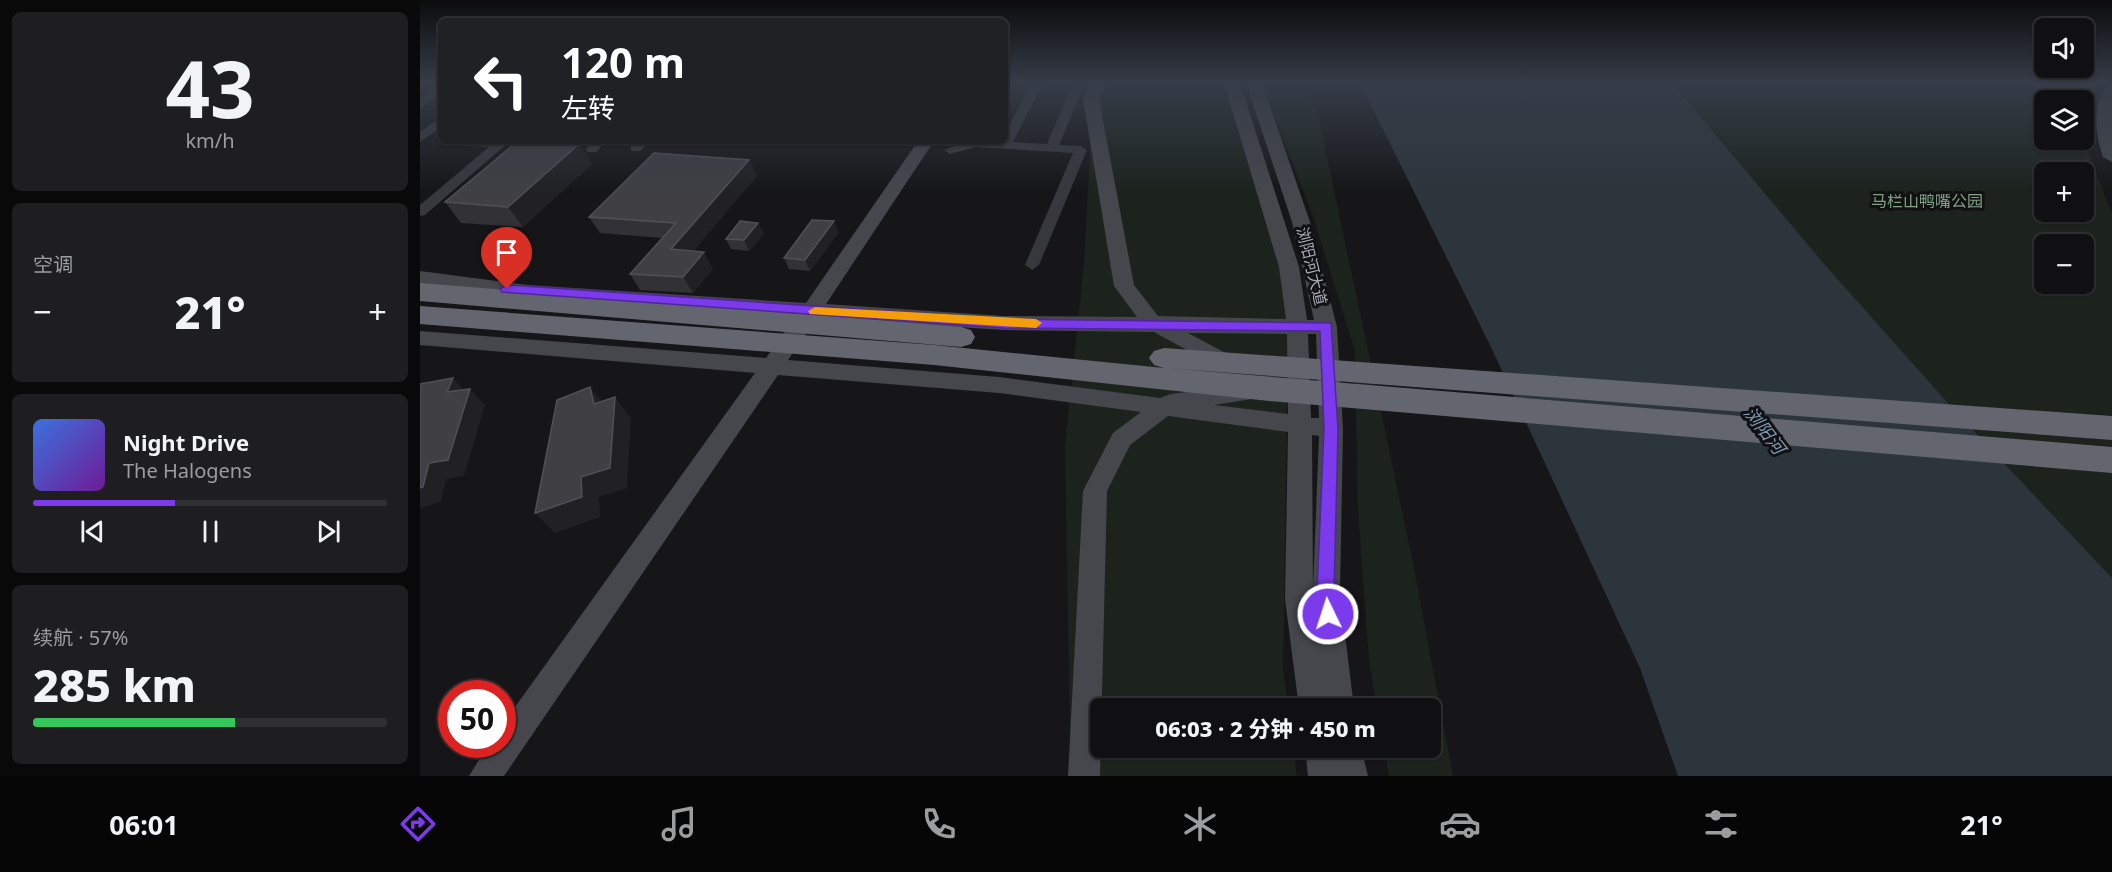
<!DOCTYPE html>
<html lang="zh">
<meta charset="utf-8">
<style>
body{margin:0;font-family:"Noto Sans","Noto Sans SC",sans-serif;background:#1e1e20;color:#f1f3f6;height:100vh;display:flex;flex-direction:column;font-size:22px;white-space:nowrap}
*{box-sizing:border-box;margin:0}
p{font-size:20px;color:#9c9d9f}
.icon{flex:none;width:33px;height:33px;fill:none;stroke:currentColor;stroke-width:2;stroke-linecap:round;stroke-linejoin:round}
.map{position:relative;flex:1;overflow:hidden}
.side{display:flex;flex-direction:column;gap:12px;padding:12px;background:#09090a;width:420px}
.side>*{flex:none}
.hud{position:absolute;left:18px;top:18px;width:570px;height:126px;border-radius:9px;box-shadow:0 2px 4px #0004,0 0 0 2px #303032;background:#202124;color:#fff;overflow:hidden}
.controls{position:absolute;left:1614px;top:18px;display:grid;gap:12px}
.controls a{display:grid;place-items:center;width:60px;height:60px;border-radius:9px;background:#101012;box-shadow:0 2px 4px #0004,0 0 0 2px #303032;font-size:30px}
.speed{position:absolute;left:18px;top:680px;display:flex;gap:12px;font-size:30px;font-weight:700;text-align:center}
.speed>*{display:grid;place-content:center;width:78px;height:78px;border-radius:50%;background:#101012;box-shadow:0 2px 4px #0004,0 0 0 2px #303032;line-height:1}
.speed .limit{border:9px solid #d22;background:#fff;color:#111}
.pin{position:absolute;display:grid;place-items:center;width:51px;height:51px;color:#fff;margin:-62px -26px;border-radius:50% 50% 50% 0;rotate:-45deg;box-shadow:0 0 6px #0007}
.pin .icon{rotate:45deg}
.me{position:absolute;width:66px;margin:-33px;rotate:356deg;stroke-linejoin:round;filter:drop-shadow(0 0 4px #0008)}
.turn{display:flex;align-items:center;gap:21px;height:126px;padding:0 24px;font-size:27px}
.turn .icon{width:78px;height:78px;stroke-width:2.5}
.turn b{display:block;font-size:42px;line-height:51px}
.big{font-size:45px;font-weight:800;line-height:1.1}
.side .tile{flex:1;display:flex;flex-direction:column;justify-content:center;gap:9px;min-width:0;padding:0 21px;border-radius:9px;background:#1e1e20}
.side .dial{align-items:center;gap:0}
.dial b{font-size:78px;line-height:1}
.song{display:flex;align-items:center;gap:18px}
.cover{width:72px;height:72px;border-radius:9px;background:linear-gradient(135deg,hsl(220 70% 55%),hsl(280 70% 35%))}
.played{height:6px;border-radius:3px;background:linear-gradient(90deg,#7c3aed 40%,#303032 40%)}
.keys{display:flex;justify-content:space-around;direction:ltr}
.heat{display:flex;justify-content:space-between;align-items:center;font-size:33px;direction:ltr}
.charge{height:9px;border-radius:4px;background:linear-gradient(90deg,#34c759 57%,#303032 0)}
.trip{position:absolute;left:670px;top:698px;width:351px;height:60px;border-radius:9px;background:#101012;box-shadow:0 2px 4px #0004,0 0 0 2px #303032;font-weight:800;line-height:60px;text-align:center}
.dock{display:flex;height:96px;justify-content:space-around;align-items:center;background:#060607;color:#9c9d9f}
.dock .icon{width:42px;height:42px}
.dock .on{color:#7c3aed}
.dock b{font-size:27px;color:#f1f3f6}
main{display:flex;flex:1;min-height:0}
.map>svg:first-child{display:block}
.green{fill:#1c231d;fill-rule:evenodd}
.water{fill:#2c353c}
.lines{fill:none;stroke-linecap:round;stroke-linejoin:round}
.street{fill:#37383d;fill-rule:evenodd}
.secondary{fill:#45474d;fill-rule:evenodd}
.highway{fill:#63666e;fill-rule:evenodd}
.wall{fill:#323236}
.shaded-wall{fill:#212124}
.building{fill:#3f3f44;stroke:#4f5156;stroke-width:1.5}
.route{fill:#7c3aed;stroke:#51269a;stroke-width:1.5}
.slow{fill:#f59e0b}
.labels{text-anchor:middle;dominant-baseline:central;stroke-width:6;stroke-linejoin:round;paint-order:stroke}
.park-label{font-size:16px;fill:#7fa381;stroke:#111113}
.street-label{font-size:16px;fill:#a8adb8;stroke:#111113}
.water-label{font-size:18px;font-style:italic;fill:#7f9bb3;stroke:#111113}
</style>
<main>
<section class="side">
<div class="tile dial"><b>43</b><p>km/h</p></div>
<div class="tile"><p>空调</p>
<div class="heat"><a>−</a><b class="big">21°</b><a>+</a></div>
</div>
<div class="tile">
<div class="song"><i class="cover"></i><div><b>Night Drive</b><p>The Halogens</p></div></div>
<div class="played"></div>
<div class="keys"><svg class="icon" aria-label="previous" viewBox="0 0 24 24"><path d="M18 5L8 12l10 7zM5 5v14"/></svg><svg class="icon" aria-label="pause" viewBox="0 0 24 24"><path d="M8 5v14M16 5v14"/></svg><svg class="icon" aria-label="next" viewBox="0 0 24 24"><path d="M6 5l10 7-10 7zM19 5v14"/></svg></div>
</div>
<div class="tile"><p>续航 · 57%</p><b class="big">285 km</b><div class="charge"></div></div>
</section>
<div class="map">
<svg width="1692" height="776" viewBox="0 0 1692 776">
<rect width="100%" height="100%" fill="#161618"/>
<path class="green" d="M673,83H805L869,267L863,668L868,708H681V747H873L877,776H651L645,446L665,253Z
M842,83H882L899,119L992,558L1033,776H969L964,747H1011V708H957L949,660L938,511L935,351L893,216Z
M1252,83H1678L1665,97V144L1692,214V578L1535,411L1406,266ZM1624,100H1664V140H1624ZM1624,172H1664V212H1624ZM1624,244H1664V284H1624Z"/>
<path class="water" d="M940,83H1252L1406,266L1535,411L1692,578V776H1258L1220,668L1071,347Z"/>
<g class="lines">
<path class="street" d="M611,83H623L593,142L627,144L653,83H665L639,145L661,146L667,150L619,265L612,270L605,265L653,153L556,147L530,154L524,150L549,141H585V134Z
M21,85V94L0,108V98Z
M21,117V127L0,142V132Z
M22,141H90L5,215L0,216V205L69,147L28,145Z
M173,141H186L176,152H168L166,149Z
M217,141H230L220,151H212L210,148Z"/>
<path class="secondary" d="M671,83H687L679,99L714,285L738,316L866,319L859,267L804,83H820L879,267L887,320H894L872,222L826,83H842L890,222L917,327L923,429L920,593L934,708H879L865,599L868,432L748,416L710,445L687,491L680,776H648L663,491L693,433L721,412L579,393L358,375L84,776H49L69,744H82V725L335,373L0,345V331L346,358L376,316L108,299L0,285V271L108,285L386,303L498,141H514L406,304L584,316L717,317L694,286L663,99ZM397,318L584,330L734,332L807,372L815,370L818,364L815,358L768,333L867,334L868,414L794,405L838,398L841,392L838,386L830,384L751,394L740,398L579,377L368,360ZM888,334H896L899,418H891ZM892,435L899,436L893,589Z
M1692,85V162L1683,157C1675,133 1672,109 1686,87Z
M885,747H941L948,776H888Z"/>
<path class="highway" d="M0,283L541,327L551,330L555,337L551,344L541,347L0,301Z
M0,306L514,345L744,368L734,365L729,358L734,351L744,348L1692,416V440L746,368L1692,447V473L849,401L514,365L0,324Z"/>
</g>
<path class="wall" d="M159,144L172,164L103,227L41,223L25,202Z
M329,160L337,176L273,251L293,269L273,293L220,290L210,274L243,238L180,233L169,217Z
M338,223L344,234L329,251L311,249L306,239Z
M419,232L390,271L369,269L364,258Z"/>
<path class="shaded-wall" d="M159,144L172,164L103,227L88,207Z
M329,160L337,176L261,266L251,249Z
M414,221L419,232L390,271L385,260Z
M338,223L344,234L329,251L324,240Z
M284,252L293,269L273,293L263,277Z
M33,378L48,394L27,392Z
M170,387L187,408L174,404Z
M50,389L65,405L44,476L26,479L21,502L0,508V488L9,463Z
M195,397L211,418L207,488L179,497L180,517L135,533L115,513L161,477Z"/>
<path class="building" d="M98,141L159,144L88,207L25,202Z
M234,153L329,160L251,249L284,252L263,277L210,274L256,223L169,217Z
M392,220L414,221L385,260L364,258Z
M320,221L338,223L324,240L306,239Z
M33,378L27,392L50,389L28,460L9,463L3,487L0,488V384Z
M170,387L174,404L195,397L190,468L161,477L162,497L115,513L137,400Z"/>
<linearGradient id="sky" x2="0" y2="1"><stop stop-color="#0c0c0d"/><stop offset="0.43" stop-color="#363c48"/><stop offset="1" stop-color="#363c48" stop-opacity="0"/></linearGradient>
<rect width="1692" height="192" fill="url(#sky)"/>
<path class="route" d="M87,285L584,319L911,323L918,429L914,593L916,614L914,619L908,621L902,619L897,593L904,429L900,331L584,328L82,292L80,289Z"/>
<path class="slow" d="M395,307L616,319L622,323L616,328L390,314L388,311Z"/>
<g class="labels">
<g class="park-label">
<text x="1507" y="201">马栏山鸭嘴公园</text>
</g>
<g class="street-label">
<text transform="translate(892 266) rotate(76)">浏阳河大道</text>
</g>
<g class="water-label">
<text transform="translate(1345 430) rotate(52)">浏阳河</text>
</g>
</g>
</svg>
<div class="controls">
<a><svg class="icon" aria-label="sound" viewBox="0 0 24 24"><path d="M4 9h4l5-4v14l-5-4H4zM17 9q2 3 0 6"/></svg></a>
<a><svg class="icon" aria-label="layers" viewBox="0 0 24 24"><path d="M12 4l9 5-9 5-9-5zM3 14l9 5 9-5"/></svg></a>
<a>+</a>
<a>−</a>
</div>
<div class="speed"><div class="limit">50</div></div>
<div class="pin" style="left:87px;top:289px;background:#d93025"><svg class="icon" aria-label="arrive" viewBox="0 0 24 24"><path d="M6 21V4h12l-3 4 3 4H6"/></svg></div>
<svg class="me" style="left:908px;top:614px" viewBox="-20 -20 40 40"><circle r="17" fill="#7c3aed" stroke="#fff" stroke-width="3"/><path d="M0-11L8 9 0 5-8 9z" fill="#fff"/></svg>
<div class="trip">06:03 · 2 分钟 · 450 m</div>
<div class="hud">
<div class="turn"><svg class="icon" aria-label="left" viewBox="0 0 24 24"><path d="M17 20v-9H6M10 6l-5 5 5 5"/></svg><div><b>120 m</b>左转</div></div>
</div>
</div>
</main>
<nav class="dock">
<b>06:01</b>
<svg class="icon on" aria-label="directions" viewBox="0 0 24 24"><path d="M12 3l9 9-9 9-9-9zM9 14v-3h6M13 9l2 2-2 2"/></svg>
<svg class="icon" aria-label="music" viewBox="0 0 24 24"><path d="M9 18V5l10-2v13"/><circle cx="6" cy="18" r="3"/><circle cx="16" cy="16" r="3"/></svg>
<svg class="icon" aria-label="phone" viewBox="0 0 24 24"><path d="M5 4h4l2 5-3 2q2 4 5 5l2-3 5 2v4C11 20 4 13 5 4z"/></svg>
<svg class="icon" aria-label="climate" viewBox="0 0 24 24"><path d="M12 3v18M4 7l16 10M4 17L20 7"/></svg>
<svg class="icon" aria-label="car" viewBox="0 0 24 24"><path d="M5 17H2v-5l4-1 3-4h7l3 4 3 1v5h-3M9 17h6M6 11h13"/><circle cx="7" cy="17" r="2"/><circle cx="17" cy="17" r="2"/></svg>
<svg class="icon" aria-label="filters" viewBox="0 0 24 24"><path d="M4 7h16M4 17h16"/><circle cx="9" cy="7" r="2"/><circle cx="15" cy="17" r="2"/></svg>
<b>21°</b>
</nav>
